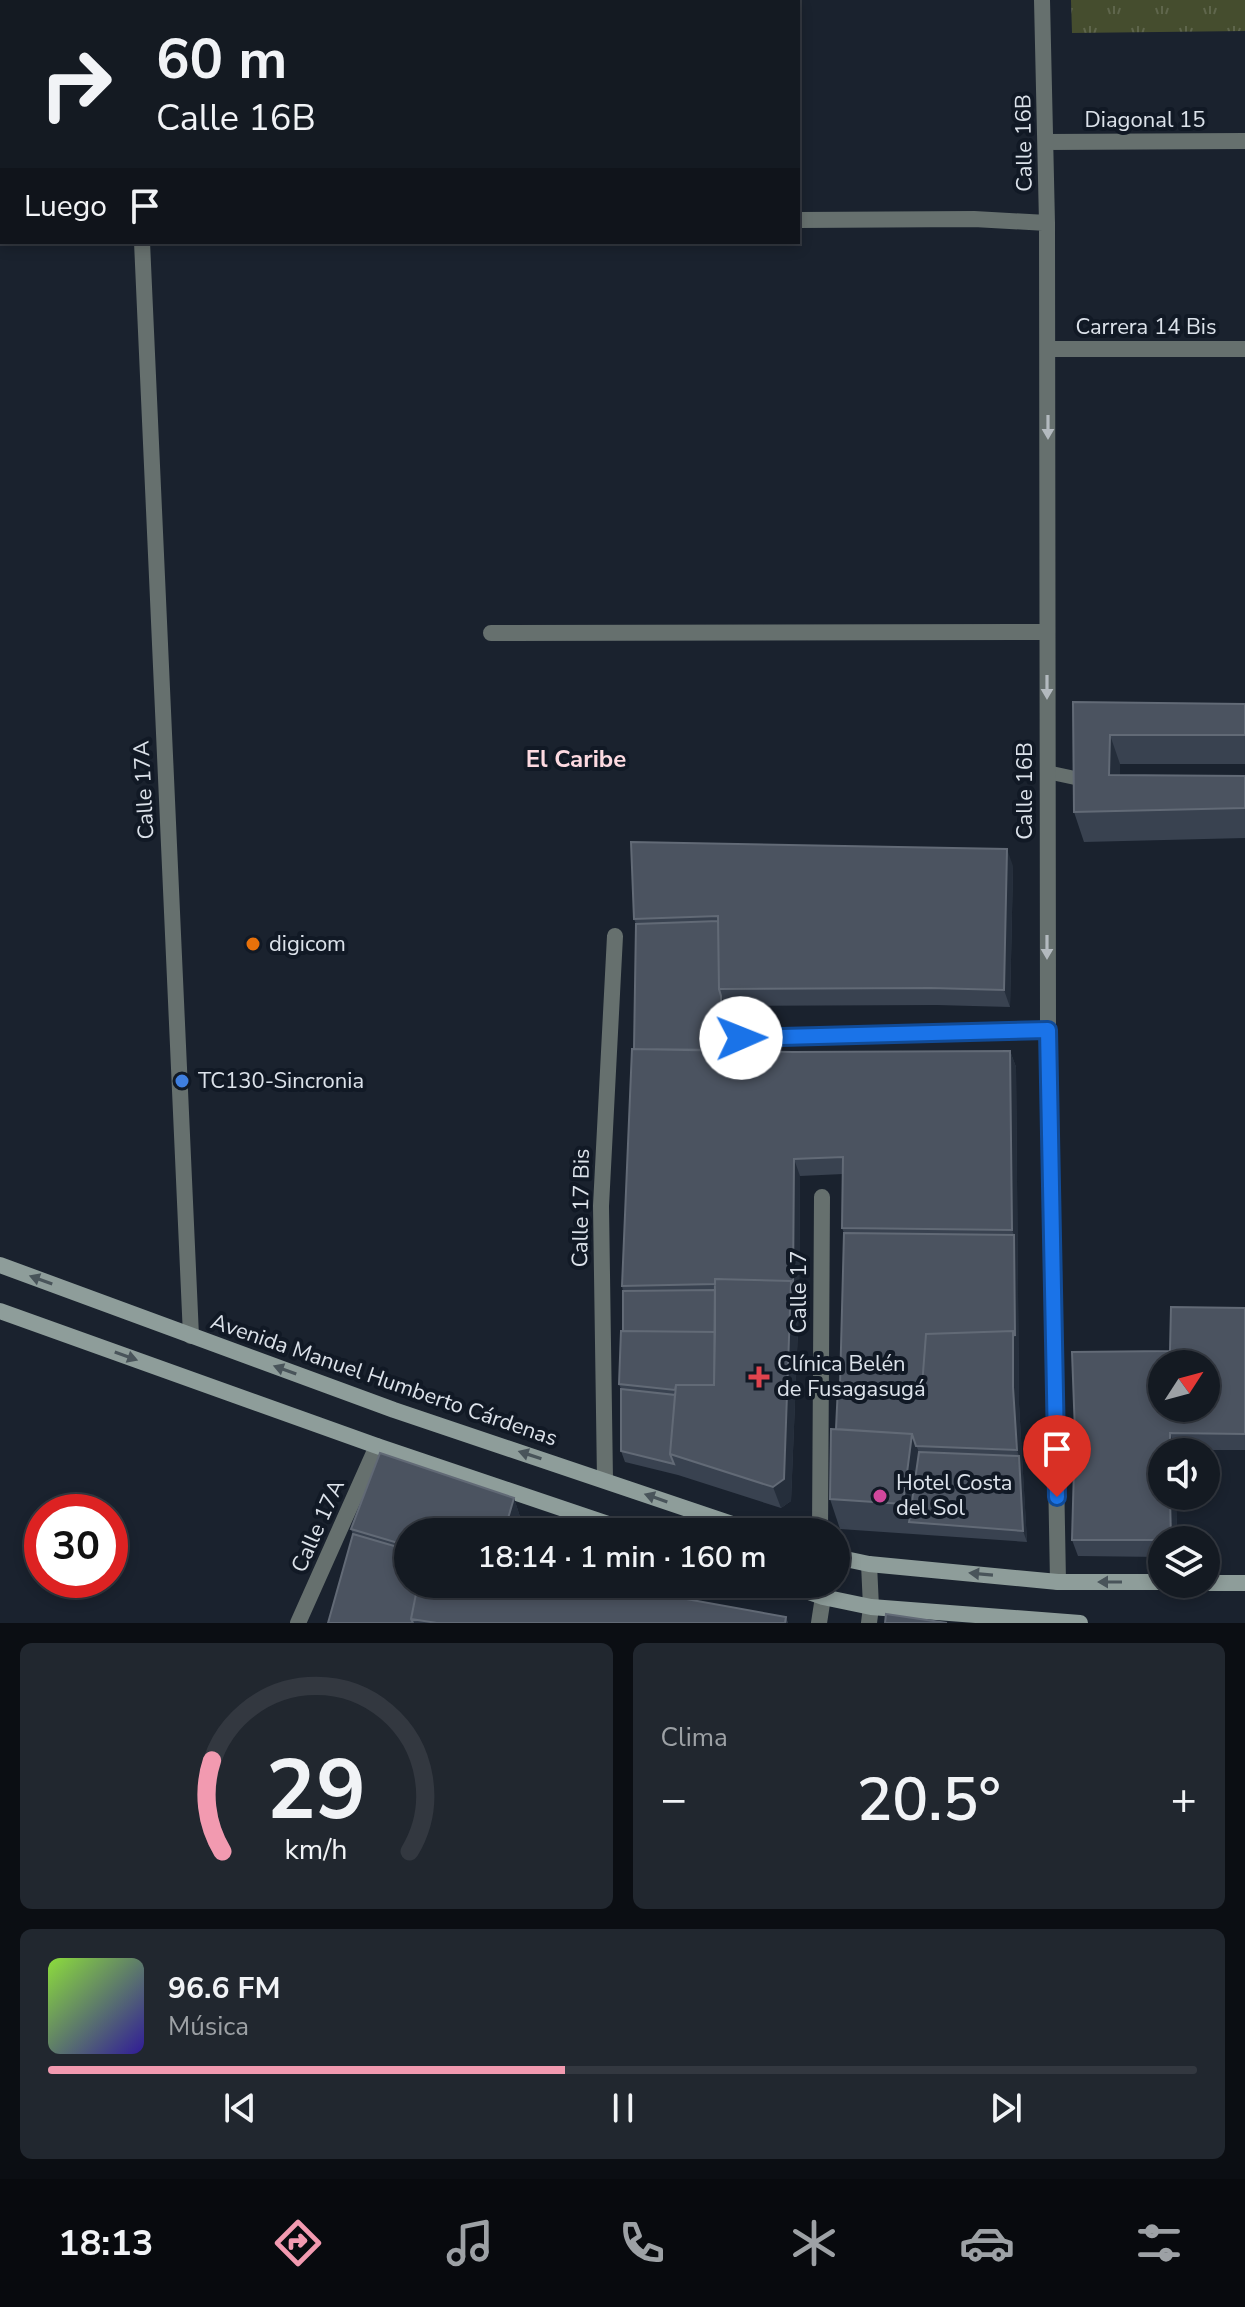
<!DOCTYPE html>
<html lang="es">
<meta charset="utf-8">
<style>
body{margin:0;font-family:"Nunito Sans",sans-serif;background:#21272f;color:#f1f3f6;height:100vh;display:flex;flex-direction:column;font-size:30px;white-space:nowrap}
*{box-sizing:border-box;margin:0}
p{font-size:26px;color:#9da1a5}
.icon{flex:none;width:44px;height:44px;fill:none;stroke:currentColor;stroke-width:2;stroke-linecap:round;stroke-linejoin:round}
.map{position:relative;height:1623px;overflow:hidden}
.panel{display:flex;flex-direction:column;gap:20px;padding:20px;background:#0b0e13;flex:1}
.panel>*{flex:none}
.guide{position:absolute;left:0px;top:0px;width:800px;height:244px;box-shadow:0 4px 12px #0003,0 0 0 2px #333840;background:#141a22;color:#f1f3f6;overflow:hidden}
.needle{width:52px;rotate:54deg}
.controls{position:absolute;left:1148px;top:1350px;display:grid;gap:16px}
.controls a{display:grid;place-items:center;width:72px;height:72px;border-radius:50%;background:#141a22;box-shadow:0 4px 12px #0003,0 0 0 2px #333840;font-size:40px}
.speed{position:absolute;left:24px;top:1494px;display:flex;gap:16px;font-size:40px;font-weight:700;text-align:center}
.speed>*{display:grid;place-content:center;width:104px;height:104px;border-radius:50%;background:#141a22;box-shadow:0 4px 12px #0003,0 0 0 2px #333840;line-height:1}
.speed .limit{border:12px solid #d22;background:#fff;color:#111}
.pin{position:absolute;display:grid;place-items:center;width:68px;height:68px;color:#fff;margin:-82px -34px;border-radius:50% 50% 50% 0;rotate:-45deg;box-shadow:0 0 8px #0007}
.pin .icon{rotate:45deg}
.me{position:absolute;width:88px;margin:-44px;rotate:89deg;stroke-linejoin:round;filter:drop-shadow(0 0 6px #0008)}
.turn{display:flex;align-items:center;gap:28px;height:168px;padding:0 24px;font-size:36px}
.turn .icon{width:104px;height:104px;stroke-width:2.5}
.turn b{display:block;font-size:56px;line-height:68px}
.then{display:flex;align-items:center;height:76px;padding:0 24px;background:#0003;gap:16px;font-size:30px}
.big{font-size:60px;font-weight:600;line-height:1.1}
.panel .card{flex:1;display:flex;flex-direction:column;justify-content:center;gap:12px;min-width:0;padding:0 28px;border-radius:12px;background:#21272f}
.panel .dial{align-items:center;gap:0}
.dial svg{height:208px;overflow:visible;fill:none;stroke:#333840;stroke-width:7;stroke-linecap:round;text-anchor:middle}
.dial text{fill:#f1f3f6;stroke:none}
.song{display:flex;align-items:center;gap:24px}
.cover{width:96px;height:96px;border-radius:12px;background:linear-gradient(135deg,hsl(90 70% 55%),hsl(250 70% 35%))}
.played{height:8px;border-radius:4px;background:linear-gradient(90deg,#f29ab0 45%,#333840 45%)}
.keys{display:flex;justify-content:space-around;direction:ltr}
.heat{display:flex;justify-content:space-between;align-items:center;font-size:44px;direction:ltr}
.panel .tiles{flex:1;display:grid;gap:20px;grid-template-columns:1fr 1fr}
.card:last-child{grid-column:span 2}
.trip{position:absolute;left:394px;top:1518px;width:456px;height:80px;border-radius:40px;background:#141a22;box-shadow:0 4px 12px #0003,0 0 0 2px #333840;font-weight:600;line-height:80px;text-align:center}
.tab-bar{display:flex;height:128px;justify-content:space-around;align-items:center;background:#080a0e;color:#9da1a5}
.tab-bar .icon{width:56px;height:56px}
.tab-bar .on{color:#f29ab0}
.tab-bar b{font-size:36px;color:#f1f3f6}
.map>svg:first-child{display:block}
.grass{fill:url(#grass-tufts)}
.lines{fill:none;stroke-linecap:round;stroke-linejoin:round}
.service{stroke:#66706e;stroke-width:14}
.minor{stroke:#66706e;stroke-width:16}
.tertiary{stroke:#66706e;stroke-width:16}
.secondary{stroke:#8e9d9a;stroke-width:16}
.wall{fill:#394250}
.shaded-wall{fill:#252e3b}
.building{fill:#4b5360;stroke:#626a76;stroke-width:2;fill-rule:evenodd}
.oneway{fill:#b3babf}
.oneway2{fill:#49545a}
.route-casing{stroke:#114b97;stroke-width:20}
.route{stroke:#1a73e8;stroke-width:14}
.food-dot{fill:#e8710a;stroke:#111925;stroke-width:3}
.shop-dot{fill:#3f7fe0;stroke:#111925;stroke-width:3}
.health-dot{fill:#e0444e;stroke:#111925;stroke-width:3}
.hotel-dot{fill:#d1479c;stroke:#111925;stroke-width:3}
.labels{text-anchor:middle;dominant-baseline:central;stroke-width:8;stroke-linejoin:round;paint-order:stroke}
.street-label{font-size:22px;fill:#dce2ea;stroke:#111925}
.poi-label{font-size:22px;fill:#dce2ea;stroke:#111925;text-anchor:start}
.neighbourhood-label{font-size:24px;font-weight:bold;fill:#fddae1;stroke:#111925}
</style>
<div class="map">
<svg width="1245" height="1623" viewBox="0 0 1245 1623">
<defs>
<pattern id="grass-tufts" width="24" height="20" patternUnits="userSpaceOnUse" patternTransform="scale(2)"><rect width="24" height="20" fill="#454d2e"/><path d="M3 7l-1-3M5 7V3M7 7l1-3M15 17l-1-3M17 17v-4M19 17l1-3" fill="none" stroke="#5f664c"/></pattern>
</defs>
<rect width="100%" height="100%" fill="#1a222e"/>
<path class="grass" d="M1071,0H1245V31L1072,33Z"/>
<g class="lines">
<path class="service" d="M0,144H2
M1047,772L1075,778"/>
<path class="minor" d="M131,0V2
M1042,0L1047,223L1048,1030L1058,1582
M413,2V0
M1046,142L1245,141
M798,220L974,219L1047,223
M142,242L191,1336
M1048,349H1245
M491,633L1047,632
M741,1038L1048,1030
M605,1480L601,1206L615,936
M820,1532L822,1197
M298,1623L377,1446"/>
<path class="tertiary" d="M869,1564L871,1607L869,1623
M819,1623L823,1597L822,1584"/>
<path class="secondary" d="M0,1265L394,1410L756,1532
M0,1311L377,1446L632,1532
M836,1557L869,1564L1058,1582H1162
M1206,1583H1245
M786,1584L823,1597L871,1607L1080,1623"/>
</g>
<path class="wall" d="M1073,702L1245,704V764H1120V775L1245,776V838L1084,842L1074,812Z
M1013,866L1010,1007L937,1005L726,1006V1050L793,1052L1010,1051L1016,1067L1019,1404L1027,1542L840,1529L830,1499L840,1386L844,1233L842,1228L843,1174L800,1176L799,1303L791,1501L781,1508L678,1475L625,1462L621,1451V1389L619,1384L623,1331V1291L622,1286L634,1049L636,924L634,919Z
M1245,1308V1450H1176V1452H1162V1496H1176L1177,1540H1162V1557L1078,1556L1072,1540L1170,1351Z
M514,1498L521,1520L518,1532H408V1584L786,1617L788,1623H328L353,1534L351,1529Z"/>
<path class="shaded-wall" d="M1110,735L1120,764V804L1109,775Z
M1007,849L1013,866L1010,1007L1004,990Z
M721,996L726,1006V1066L722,1055Z
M1010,1051L1016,1067L1019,1404L1027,1542L1023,1531L1019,1456L1017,1450L1013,1387L1014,1235L1012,1230Z
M794,1159L800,1176L799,1303L791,1501L781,1508L773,1487L791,1281Z
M1170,1433L1176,1450V1452H1170Z
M912,1434L923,1463L909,1522L903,1504Z
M1170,1496H1176L1177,1540H1171Z
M514,1498L521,1520L518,1532H504Z"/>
<path class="building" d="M1073,702L1245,704V735H1110L1109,775L1245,776V808L1074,812Z
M631,842L1007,849L1004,990L931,988L719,989L718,916L634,919Z
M718,921L719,989L721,996L722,1050L634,1049L636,924Z
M632,1049L793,1052L1010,1051L1012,1230L842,1228L843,1157L794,1159L793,1286L791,1281L715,1279V1284L622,1286Z
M844,1233L1014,1235L1015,1336L1013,1331L926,1334L922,1386H840Z
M715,1279L791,1281L784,1479L773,1487L670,1454L676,1385H714Z
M715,1290V1332L623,1331V1291Z
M1171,1307L1245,1308V1434L1170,1433V1452H1162V1496H1170L1171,1540H1072L1075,1432L1072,1352L1170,1351ZM1162,1364H1206V1408H1162Z
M621,1331L715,1332L714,1385H676L675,1390L619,1384Z
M1013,1331V1387L1017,1450L916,1446L912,1434L836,1429L838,1386H922L926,1334Z
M621,1389L675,1395L670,1454L674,1464L621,1451Z
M831,1429L912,1434L903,1504L830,1499Z
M919,1452L1019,1456L1023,1531L909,1522Z
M380,1453L514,1498L504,1532H408V1546L351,1529Z
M353,1534L408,1550V1584H418L411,1619L413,1623H328Z
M418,1584H603L786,1617L785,1623H437L411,1619Z
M886,1614L947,1623H885Z"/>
<defs><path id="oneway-solid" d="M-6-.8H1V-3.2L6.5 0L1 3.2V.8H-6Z" transform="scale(2)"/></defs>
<g class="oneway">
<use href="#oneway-solid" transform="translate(1048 427) rotate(90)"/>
<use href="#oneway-solid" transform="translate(1047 687) rotate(90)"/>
<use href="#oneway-solid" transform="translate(1047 947) rotate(90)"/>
</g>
<g class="oneway2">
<use href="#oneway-solid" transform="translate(41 1280) rotate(-160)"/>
<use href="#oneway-solid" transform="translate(126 1356) rotate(20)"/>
<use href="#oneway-solid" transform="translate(285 1370) rotate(-160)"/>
<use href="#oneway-solid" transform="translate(530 1455) rotate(-162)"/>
<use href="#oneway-solid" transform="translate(656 1498) rotate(-161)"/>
<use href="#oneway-solid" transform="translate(981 1574) rotate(-175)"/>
<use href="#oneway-solid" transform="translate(1110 1582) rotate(-180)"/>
</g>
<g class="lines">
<g class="route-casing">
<path id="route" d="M741,1038L1048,1030L1057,1497"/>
</g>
<use href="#route" class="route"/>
</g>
<circle class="food-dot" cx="253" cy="944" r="8"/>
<circle class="shop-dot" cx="182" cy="1081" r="8"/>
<path class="health-dot" d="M755 1365h8v8h8v8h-8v8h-8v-8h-8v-8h8z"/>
<circle class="hotel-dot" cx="880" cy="1496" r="8"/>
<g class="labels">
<g class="street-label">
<text x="1145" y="120">Diagonal 15</text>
<text transform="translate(1024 143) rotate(-91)">Calle 16B</text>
<text x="1146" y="327">Carrera 14 Bis</text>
<text transform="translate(144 790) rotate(-93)">Calle 17A</text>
<text transform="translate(1025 791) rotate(-90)">Calle 16B</text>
<text transform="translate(581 1208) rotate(-89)">Calle 17 Bis</text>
<text transform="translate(799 1292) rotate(-90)">Calle 17</text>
<text transform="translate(384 1380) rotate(19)">Avenida Manuel Humberto Cárdenas</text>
<text transform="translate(318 1526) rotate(-66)">Calle 17A</text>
</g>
<g class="poi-label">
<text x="269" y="944">digicom</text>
<text x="198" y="1081">TC130-Sincronia</text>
<text x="777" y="1364">Clínica Belén<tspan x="777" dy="25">de Fusagasugá</tspan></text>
<text x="896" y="1483">Hotel Costa<tspan x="896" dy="25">del Sol</tspan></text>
</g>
<g class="neighbourhood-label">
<text x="576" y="759">El Caribe</text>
</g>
</g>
</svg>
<div class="controls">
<a><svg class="needle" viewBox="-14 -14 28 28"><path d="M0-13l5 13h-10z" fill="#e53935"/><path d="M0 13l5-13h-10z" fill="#9da1a5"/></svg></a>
<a><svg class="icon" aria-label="sound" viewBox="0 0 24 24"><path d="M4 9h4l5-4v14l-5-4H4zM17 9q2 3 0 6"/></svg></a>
<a><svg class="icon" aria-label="layers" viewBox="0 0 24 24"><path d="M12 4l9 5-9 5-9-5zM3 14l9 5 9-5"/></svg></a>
</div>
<div class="speed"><div class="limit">30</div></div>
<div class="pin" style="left:1057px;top:1497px;background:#d93025"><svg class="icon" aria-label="arrive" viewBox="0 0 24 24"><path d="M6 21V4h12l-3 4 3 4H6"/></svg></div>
<svg class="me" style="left:741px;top:1038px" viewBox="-20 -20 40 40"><circle r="19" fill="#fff"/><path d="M0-13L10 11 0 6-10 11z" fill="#1a73e8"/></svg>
<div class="trip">18:14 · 1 min · 160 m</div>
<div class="guide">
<div class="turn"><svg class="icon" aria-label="right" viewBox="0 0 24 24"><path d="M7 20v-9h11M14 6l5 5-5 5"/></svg><div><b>60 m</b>Calle 16B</div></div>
<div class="then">Luego<svg class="icon" aria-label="arrive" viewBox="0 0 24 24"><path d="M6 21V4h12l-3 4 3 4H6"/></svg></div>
</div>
</div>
<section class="panel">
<div class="tiles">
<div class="card dial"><svg viewBox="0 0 100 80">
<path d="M14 69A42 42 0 1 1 86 69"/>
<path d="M14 69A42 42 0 0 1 10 34" stroke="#f29ab0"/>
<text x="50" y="56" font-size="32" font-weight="700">29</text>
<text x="50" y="72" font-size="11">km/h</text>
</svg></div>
<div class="card"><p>Clima</p>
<div class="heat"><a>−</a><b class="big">20.5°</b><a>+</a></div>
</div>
<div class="card">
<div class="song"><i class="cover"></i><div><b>96.6 FM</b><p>Música</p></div></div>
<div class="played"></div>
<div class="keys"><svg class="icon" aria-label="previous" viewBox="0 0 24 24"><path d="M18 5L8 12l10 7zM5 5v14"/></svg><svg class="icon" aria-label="pause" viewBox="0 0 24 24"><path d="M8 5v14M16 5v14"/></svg><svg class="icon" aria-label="next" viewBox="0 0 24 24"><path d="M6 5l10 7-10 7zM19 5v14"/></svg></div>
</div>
</div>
</section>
<nav class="tab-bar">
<b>18:13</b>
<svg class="icon on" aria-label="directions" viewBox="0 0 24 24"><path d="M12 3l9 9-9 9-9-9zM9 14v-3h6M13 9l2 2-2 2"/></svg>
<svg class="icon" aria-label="music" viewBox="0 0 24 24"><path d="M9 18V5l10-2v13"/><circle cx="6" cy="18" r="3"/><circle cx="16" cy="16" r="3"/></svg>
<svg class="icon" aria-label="phone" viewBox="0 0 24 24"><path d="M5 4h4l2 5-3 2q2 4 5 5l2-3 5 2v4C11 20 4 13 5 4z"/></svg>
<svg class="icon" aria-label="climate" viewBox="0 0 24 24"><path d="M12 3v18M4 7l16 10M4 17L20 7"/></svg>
<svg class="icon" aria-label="car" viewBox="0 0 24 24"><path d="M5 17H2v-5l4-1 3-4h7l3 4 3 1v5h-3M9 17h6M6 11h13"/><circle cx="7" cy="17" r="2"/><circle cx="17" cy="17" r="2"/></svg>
<svg class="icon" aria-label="filters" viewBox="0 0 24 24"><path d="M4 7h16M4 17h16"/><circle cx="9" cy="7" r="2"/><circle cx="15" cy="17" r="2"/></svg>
</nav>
